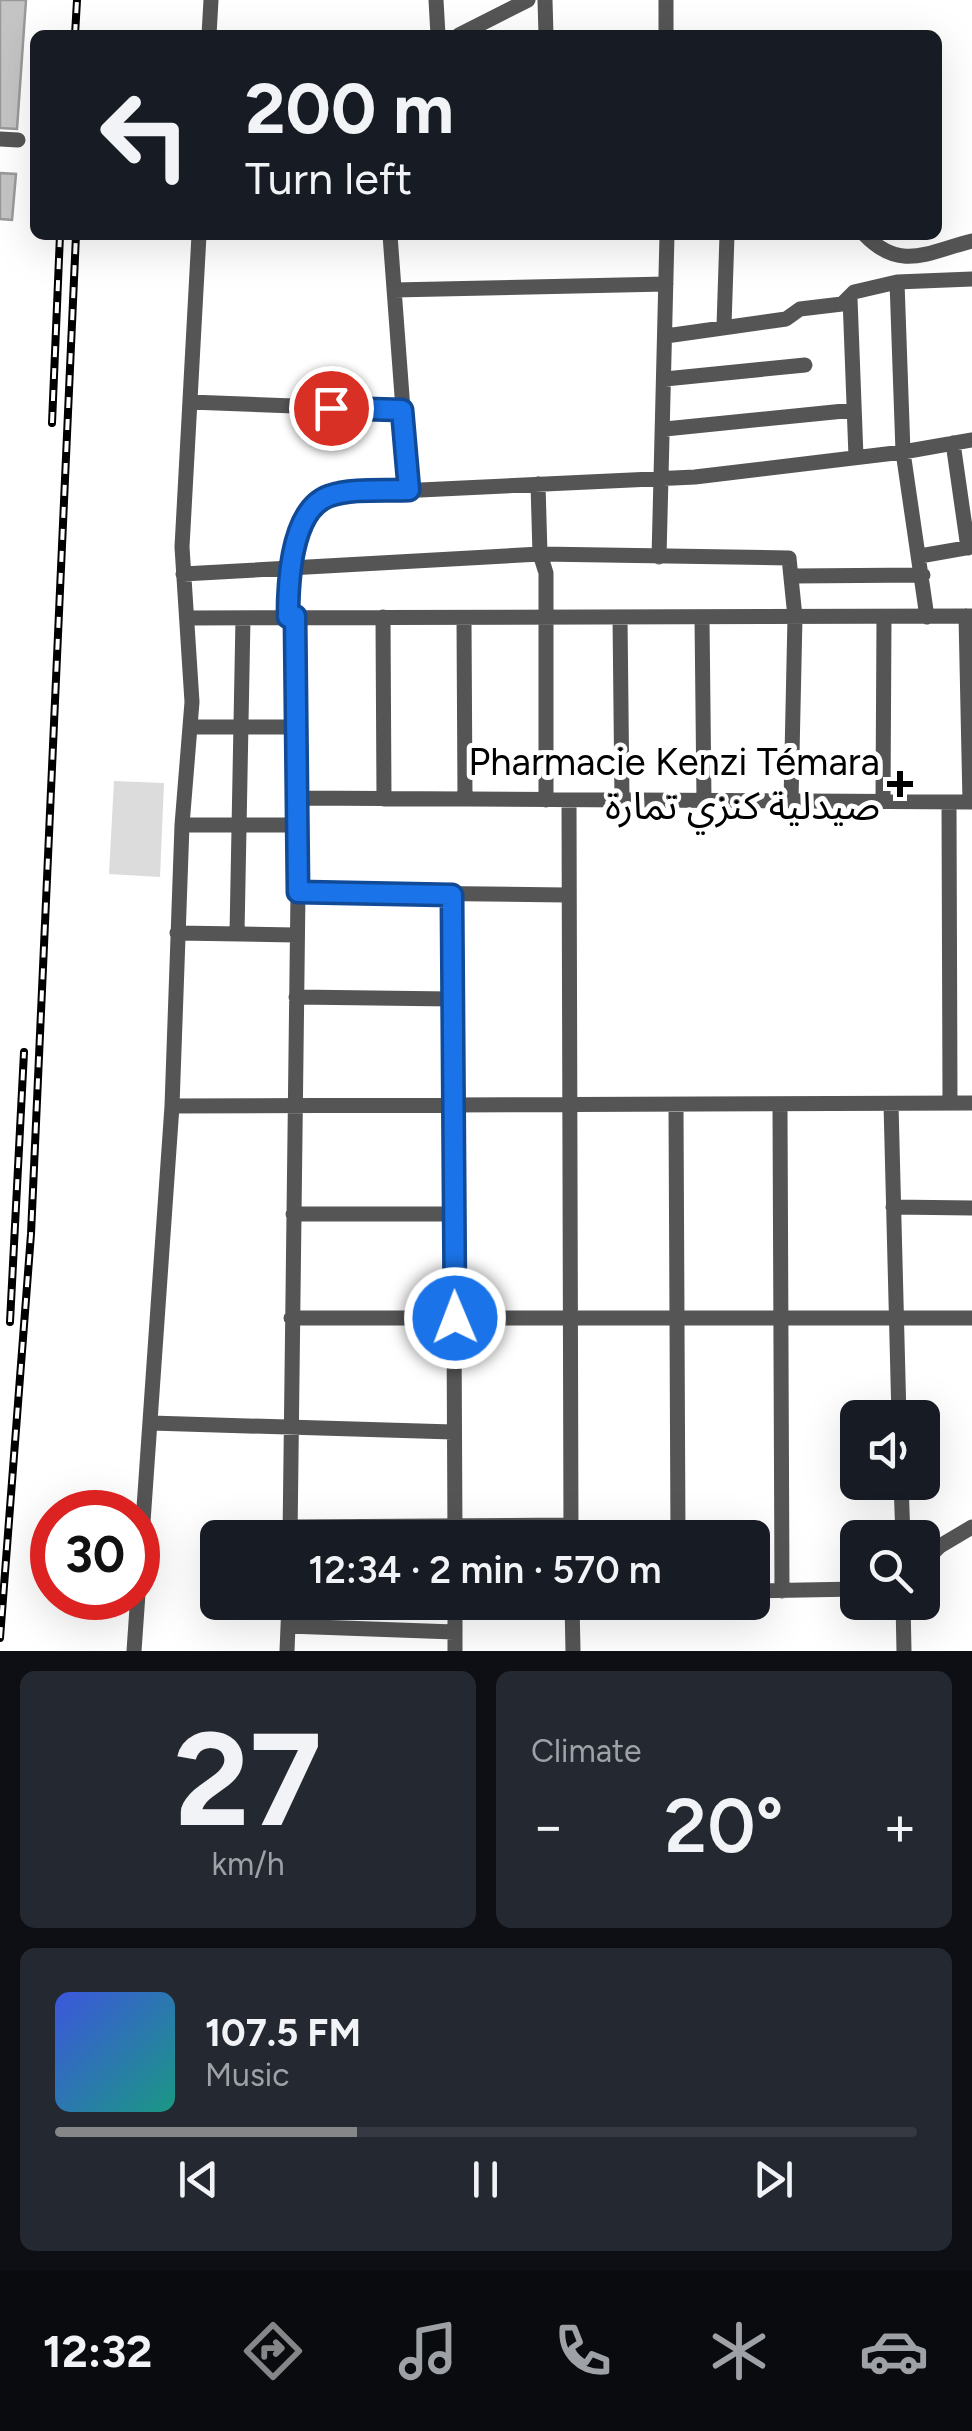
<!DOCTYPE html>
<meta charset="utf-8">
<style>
body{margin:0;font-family:Figtree,"Noto Sans Arabic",sans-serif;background:#242831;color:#f1f3f6;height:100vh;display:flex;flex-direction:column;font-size:38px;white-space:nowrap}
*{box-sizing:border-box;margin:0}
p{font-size:32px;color:#9ea1a6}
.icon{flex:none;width:55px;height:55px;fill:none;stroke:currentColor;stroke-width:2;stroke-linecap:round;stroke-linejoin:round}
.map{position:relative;height:1651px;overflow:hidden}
.sheet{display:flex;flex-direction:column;gap:20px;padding:20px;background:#0d0f14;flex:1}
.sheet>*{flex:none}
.banner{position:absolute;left:30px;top:30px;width:912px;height:210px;border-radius:15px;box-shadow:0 10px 40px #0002;background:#171b24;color:#f1f3f6;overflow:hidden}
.buttons{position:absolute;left:840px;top:1400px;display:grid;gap:20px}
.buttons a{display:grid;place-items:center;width:100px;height:100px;border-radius:15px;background:#171b24;box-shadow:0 10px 40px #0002;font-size:50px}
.speed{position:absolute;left:30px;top:1490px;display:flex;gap:20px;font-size:50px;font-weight:700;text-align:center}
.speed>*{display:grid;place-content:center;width:130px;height:130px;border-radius:50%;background:#171b24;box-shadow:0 10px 40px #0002;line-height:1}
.speed .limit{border:15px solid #d22;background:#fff;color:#111}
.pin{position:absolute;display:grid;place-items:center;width:85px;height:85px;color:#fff;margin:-42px;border:5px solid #fff;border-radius:50%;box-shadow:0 2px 10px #0007}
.me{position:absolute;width:110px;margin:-55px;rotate:359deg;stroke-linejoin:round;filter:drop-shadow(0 0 8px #0008)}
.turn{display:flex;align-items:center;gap:35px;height:210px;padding:0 50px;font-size:45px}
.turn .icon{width:130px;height:130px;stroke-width:2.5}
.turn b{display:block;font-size:70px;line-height:85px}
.big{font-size:75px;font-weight:600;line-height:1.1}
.sheet .card{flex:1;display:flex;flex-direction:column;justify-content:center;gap:15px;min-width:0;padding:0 35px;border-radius:15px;background:#242831}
.sheet .dial{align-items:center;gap:0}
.dial b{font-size:130px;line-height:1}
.song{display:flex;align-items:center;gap:30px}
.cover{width:120px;height:120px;border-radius:15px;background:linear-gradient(135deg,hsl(230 70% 55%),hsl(170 70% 35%))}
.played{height:10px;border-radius:5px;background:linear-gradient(90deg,#858687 35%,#363941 35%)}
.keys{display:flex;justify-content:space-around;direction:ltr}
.heat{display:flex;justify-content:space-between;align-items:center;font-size:55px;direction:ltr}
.sheet .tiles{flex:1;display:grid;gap:20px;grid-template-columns:1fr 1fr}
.card:last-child{grid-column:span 2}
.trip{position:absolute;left:200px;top:1520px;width:570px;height:100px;border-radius:15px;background:#171b24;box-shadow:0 10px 40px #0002;font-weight:600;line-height:100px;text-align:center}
.tabs{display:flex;height:160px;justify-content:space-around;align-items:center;background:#090b0e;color:#9ea1a6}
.tabs .icon{width:70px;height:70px}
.tabs .active{color:#858687}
.tabs b{font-size:45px;color:#f1f3f6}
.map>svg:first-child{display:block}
.green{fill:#dcdcdc}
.building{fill:#c4c4c4;stroke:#999;stroke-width:2.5}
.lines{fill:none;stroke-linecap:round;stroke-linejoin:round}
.street{stroke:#555;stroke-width:15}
.rail-casing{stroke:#000;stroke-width:8}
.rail{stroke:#fff;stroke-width:4;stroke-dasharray:11;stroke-linecap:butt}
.route-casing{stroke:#114b97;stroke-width:25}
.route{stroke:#1a73e8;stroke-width:18}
.poi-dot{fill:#000;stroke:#fff;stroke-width:4}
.labels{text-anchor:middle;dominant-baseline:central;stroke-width:10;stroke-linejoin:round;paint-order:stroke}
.poi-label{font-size:38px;fill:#000;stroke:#fff;text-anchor:end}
</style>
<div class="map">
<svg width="972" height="1651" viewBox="0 0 972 1651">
<rect width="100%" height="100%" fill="#fff"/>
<path class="green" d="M114,781L164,783L160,877L109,874Z"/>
<path class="building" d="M0,0H26L17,129L0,128Z
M0,173L16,174L12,220L0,219Z"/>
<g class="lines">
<path class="street" d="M436,0L438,35
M545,0L546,35
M666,0V35
M209,35L211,0
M459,35L528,0
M0,139L18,140
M390,235L409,490
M865,235C901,272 928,252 972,241
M972,279L897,282L903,452L972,440
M394,290L666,284
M850,298L856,457
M724,326L727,235
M666,336L786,319L800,309L842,304L854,292L897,282
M665,379L805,365
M190,402L401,410
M665,429L854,410
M953,443L968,548
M538,484L540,554L789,558L795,617L791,801
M920,556L972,547
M659,557L667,235
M288,565V617
M291,565C296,539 307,502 336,494L695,477L903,452L927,617
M183,574L540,554L546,573V800
M793,576L923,575
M966,616L970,802
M383,617L384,799
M620,617L622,800
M702,617L704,801
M188,618L972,616
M464,618L465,799
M190,727H296
M297,798L972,802
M569,800L571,1538
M883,801L884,617
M949,802L950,1103
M182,825H298
M298,892L567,895
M452,895L455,1538
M177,933L295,935
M237,934L243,618
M296,997L452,999
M891,1104L899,1418
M172,1106L972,1103
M676,1106L678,1538
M780,1106L782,1591
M893,1207L972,1208
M293,1214H454
M291,1318H972
M151,1423L453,1432
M901,1482L903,1538
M290,1527L571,1525
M290,1538L298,892L295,616
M922,1564L940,1546L972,1527
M752,1591L858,1589
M455,1602V1651
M572,1602L573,1651
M903,1602L904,1651
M288,1626L454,1632
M134,1651L172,1106L182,825L192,702L182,547L199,235
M287,1651L289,1602"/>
<g class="rail-casing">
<path id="rail" d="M75,35L77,0
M52,423L60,235
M10,1322L24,1052
M0,1638L31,1234L76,235"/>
</g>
<use href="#rail" class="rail"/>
</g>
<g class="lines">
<g class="route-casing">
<path id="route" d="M331,408L402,410L409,490C384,491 352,488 329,496C290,510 288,585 288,617L295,616L298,892L452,895L455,1318"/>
</g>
<use href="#route" class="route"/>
</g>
<path class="poi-dot" d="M895 769h10v10h10v10h-10v10h-10v-10h-10v-10h10z"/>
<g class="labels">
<g class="poi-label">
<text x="880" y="762">Pharmacie Kenzi Témara<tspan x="880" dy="44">صيدلية كنزي تمارة</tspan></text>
</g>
</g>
</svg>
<div class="buttons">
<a><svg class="icon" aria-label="sound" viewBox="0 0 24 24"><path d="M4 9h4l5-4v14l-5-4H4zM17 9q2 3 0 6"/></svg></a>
<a><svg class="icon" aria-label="search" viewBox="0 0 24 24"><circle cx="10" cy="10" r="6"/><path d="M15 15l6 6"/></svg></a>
</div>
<div class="speed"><div class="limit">30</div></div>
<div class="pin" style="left:331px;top:408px;background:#d93025"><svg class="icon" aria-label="arrive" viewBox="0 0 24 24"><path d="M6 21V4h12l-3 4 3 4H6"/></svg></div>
<svg class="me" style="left:455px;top:1318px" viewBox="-20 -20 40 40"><circle r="17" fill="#1a73e8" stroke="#fff" stroke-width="3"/><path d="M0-11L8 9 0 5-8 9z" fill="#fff"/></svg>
<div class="trip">12:34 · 2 min · 570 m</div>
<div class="banner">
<div class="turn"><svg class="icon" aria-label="left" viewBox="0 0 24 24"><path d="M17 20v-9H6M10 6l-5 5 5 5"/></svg><div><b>200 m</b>Turn left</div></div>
</div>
</div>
<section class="sheet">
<div class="tiles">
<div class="card dial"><b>27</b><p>km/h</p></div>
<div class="card"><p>Climate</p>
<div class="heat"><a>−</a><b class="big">20°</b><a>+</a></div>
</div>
<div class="card">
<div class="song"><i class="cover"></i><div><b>107.5 FM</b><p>Music</p></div></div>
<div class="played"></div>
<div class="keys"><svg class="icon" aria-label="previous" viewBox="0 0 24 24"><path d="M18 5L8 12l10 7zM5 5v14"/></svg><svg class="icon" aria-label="pause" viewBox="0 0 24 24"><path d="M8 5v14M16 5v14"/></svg><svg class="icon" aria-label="next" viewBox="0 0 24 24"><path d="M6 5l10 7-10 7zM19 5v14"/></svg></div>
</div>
</div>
</section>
<nav class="tabs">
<b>12:32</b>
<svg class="icon active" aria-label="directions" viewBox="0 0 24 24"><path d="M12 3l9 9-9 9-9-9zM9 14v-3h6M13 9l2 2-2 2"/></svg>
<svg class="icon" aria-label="music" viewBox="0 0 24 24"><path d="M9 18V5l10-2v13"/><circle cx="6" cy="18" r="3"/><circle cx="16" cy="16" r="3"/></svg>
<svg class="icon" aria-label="phone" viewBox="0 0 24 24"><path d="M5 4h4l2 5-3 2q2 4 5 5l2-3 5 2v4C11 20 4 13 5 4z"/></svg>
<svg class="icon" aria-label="climate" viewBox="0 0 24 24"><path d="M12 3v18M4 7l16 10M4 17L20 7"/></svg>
<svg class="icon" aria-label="car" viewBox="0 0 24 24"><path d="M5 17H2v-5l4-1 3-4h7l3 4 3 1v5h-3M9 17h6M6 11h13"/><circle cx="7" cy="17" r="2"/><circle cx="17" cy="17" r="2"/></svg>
</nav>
